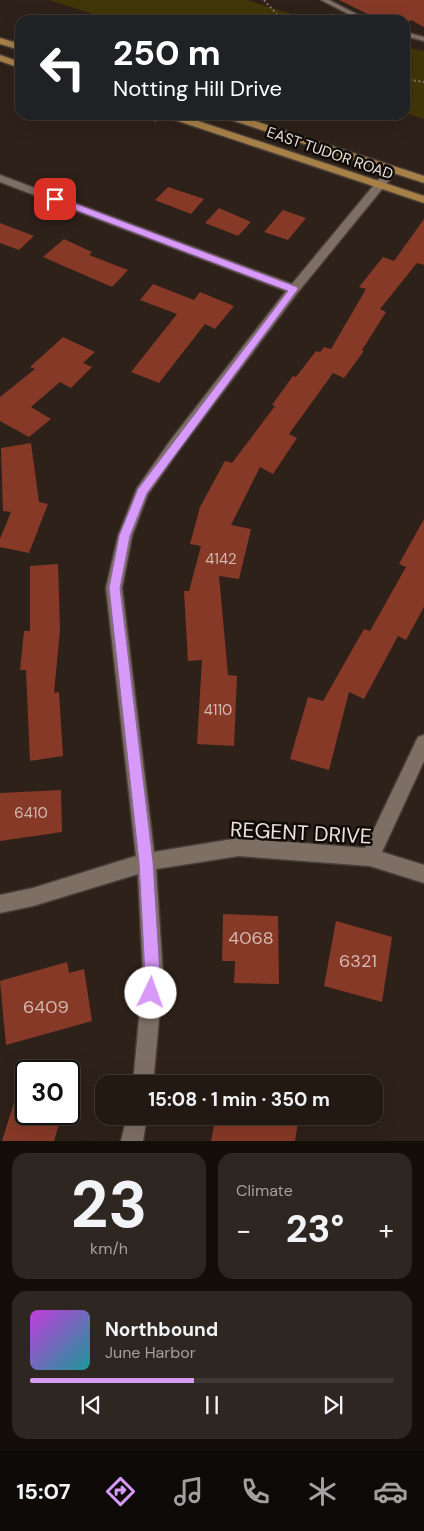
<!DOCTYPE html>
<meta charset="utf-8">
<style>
body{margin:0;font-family:"DM Sans",sans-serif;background:#2e2621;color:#f1f3f6;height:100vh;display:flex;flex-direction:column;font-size:19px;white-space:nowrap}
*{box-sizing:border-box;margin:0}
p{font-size:16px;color:#a2a0a0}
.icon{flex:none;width:28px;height:28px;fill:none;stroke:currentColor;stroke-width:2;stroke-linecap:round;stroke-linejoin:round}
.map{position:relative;height:1141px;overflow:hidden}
.details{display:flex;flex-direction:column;gap:12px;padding:12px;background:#130e0a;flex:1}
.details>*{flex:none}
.guide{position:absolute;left:15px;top:15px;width:395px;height:105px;border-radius:15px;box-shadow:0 5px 20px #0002,0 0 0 1px #3f3833;background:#202124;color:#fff;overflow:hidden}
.speed{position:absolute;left:15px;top:1060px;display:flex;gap:10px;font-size:25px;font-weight:700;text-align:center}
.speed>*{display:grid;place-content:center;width:65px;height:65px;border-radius:50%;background:#221913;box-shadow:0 5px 20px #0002,0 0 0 1px #3f3833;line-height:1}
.speed .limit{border:2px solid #111;border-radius:8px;background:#fff;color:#111}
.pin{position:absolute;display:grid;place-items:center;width:42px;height:42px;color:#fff;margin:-21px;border-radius:10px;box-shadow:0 2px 8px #0006}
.me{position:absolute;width:55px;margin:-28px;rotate:3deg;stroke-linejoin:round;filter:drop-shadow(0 0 4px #0008)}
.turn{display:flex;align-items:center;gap:18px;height:105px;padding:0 15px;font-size:22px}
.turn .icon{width:65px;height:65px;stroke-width:2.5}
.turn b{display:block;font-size:35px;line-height:42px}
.big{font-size:38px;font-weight:700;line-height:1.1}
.details .card{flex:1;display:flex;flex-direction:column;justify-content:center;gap:8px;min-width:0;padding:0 18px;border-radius:15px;background:#2e2621}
.details .dial{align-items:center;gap:0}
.dial b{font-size:65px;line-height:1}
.song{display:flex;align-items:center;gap:15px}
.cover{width:60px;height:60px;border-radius:8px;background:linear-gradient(135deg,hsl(290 70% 55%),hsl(180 70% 35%))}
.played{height:5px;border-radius:2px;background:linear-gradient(90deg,#d89af8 45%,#3f3833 45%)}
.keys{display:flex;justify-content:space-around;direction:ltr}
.heat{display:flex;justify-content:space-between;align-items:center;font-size:28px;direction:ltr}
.details .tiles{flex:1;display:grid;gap:12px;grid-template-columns:1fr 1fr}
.card:last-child{grid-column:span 2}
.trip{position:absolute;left:95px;top:1075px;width:288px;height:50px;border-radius:15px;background:#221913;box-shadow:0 5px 20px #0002,0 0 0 1px #3f3833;font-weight:700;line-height:50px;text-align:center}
.tabs{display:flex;height:80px;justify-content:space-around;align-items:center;background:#0e0a08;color:#a2a0a0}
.tabs .icon{width:35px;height:35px}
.tabs .selected{color:#d89af8}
.tabs b{font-size:22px;color:#f1f3f6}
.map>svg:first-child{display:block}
.green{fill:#413607}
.building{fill:#873927}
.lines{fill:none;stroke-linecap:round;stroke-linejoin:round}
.lane-casing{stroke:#493e38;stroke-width:3}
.street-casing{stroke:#493e38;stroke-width:3}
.primary-casing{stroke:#493e38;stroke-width:3}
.path{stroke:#827770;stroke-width:2;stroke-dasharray:2 2.5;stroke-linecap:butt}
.lane{fill:#7e6f65;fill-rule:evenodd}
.street{fill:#7e6f65;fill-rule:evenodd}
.primary{fill:#a78048;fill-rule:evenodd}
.route{fill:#d89af8;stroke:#8c64a1}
.labels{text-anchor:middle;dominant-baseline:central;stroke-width:5;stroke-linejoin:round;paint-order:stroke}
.far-street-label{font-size:15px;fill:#ece3dd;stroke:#120c08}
.number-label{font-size:15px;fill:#d3b8b0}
.near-number-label{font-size:18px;fill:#d3b8b0}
.near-street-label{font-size:21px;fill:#ece3dd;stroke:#120c08}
</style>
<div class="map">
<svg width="424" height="1141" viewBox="0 0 424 1141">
<rect width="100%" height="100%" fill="#2e2119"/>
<path class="green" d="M49,0H247L311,20H112Z
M405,47L424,51V119L405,113Z"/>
<path class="building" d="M339,0H424V27L411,20L408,22L405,20H380Z
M168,187L204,199L191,214L155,200Z
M219,208L251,222L238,236L205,223Z
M283,210L306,218L288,240L264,232Z
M424,219V265L417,263L380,309L386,312L362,350L364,351L344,378L333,373L289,434L297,438L273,474L260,467L231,525L251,529L239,579L219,576L228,675L237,676L234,746L197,744L202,660L188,661L184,591H189L201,546L190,544L200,507L225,461L232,463L275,406L272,405L293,376L296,377L316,351L320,352L324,347L331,349L366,289L359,287L383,257L394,261Z
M0,223L34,236L19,250L0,243Z
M64,239L92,252L89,255L128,270L112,287L43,257Z
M153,284L194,300L200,292L234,306L215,329L205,324L159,383L131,372L177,314L140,300Z
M63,337L95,352L83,363L92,367L71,388L60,382L31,407L51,419L29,437L0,421V397L35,369L30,367Z
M31,443L39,502L48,504L29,553L0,547V539L11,512L3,511L1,448Z
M424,519V607L406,640L398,636L364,699L349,692L329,770L290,759L308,697L323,701L364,629L370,631L406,567L399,564Z
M58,564L60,630L54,693L59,692L63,756L30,761L26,670H20L24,631H30V566Z
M61,790L62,832L0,841V793Z
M223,914L278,916L279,984L234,983L235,961H222Z
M336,921L392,937L382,1002L324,986Z
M67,962L69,973L84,969L92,1021L6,1045L0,981Z
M22,1077L26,1078V1114H62L54,1141H2Z
M216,1116H299L295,1141H211Z"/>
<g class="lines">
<g class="lane-casing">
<path id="lane" d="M321,0H329L368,20H360Z
M405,32L424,37V41L405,36Z"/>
</g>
<g class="street-casing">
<path id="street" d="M392,167L396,168L397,170L396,172L298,292L180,449L148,494L132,536L122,588L154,852L239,838L365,848L418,737L424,735V761L382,852L424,865V883L370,866L239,856L156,869L163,975L153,1084H133L143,975L138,874L33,906L0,913V895L33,888L136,856L106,588L118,536L137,488L170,441L286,291L0,182V175L292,284L388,168Z
M127,1116H147L143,1141H121Z"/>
</g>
<g class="primary-casing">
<path id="primary" d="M0,38L20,44V50L0,44Z
M0,55L20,62V68L0,61Z
M165,115H180L424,196V203L166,117Z
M221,115H236L424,176V183L222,117Z"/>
</g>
<path class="path" d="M264,0L282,20
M405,79L424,82
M138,115L156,121"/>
<use href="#lane" class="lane"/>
<use href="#street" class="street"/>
<use href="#primary" class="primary"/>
</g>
<path class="route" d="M55,196L297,287L298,289L147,493L130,536L120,588L153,862L160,975L156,999L151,1001L146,999L144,993L145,975L139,862L109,588L119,536L138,489L288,291L52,201L51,199Z"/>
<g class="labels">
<g class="far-street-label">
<text transform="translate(330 153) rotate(19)">EAST TUDOR ROAD</text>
</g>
<g class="number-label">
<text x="221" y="559">4142</text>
<text x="218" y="710">4110</text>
<text x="31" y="813">6410</text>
</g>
<g class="near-number-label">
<text x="251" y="938">4068</text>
<text x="358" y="961">6321</text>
<text x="46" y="1007">6409</text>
</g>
<g class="near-street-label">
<text transform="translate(301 833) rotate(3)">REGENT DRIVE</text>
</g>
</g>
</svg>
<div class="speed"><div class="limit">30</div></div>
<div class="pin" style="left:55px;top:199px;background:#d93025"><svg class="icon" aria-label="arrive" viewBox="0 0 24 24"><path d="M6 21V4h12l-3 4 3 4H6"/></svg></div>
<svg class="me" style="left:151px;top:993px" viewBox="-20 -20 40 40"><circle r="19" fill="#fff"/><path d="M0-13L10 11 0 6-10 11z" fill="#d89af8"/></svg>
<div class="trip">15:08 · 1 min · 350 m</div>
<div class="guide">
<div class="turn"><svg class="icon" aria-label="left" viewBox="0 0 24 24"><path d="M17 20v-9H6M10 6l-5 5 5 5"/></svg><div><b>250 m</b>Notting Hill Drive</div></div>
</div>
</div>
<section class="details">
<div class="tiles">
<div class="card dial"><b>23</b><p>km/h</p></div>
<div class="card"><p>Climate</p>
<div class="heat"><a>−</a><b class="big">23°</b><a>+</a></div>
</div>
<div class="card">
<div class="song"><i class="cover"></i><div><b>Northbound</b><p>June Harbor</p></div></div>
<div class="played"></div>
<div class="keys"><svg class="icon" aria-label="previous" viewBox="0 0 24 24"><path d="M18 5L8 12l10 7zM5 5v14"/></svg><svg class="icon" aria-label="pause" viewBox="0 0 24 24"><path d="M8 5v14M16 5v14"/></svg><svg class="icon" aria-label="next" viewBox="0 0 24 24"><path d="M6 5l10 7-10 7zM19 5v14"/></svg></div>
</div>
</div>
</section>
<nav class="tabs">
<b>15:07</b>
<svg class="icon selected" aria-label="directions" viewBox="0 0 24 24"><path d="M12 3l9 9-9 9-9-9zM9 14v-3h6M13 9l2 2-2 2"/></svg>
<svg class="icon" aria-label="music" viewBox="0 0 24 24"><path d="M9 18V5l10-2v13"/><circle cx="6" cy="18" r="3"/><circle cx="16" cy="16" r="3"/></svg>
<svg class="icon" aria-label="phone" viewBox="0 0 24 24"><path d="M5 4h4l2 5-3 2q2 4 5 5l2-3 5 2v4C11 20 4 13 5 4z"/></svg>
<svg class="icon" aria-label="climate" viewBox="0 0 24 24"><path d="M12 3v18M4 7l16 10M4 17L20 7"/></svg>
<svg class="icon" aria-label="car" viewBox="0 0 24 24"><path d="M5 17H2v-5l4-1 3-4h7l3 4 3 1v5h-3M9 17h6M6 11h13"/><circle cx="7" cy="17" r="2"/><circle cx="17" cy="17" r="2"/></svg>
</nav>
